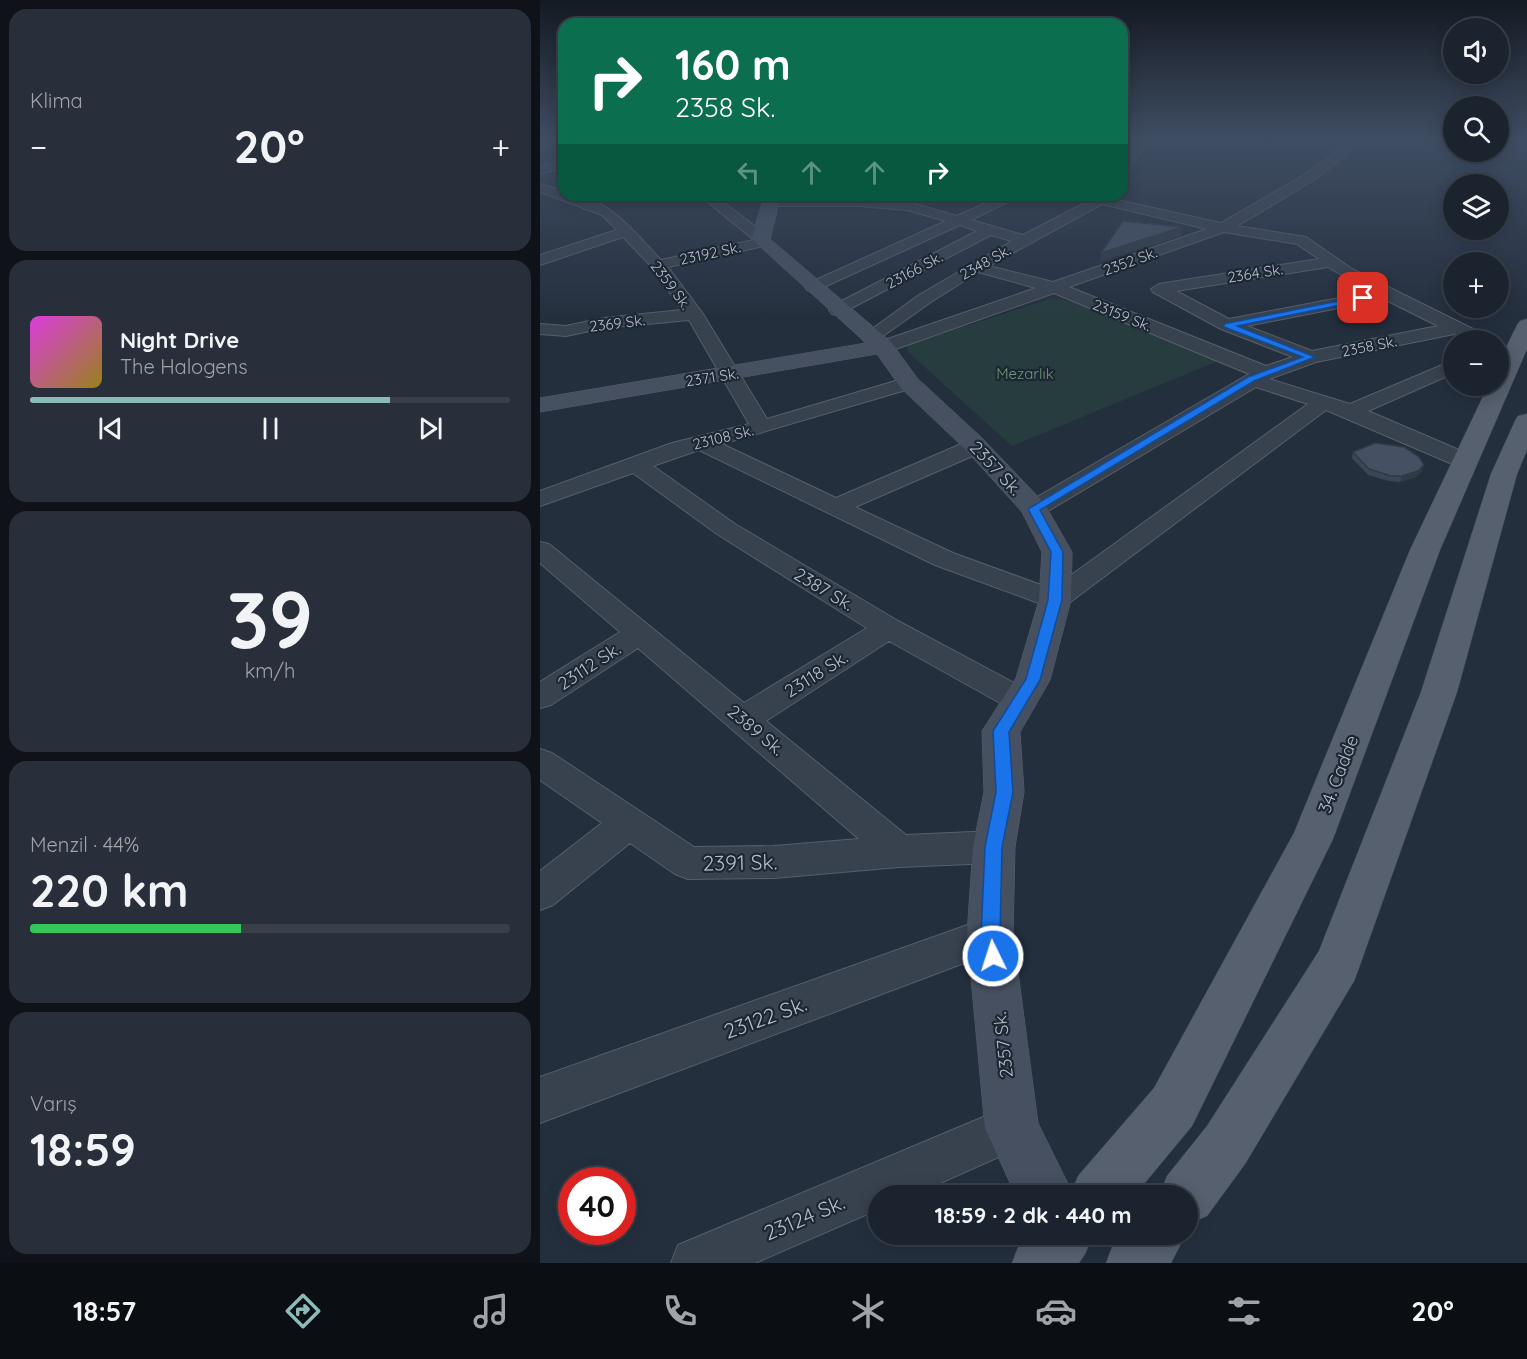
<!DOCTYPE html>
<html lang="tr">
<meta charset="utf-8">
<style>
body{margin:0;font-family:Quicksand,sans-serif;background:#282f3a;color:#f1f3f6;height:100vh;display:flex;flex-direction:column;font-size:22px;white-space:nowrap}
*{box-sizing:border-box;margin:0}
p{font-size:20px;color:#a0a4aa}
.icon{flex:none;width:33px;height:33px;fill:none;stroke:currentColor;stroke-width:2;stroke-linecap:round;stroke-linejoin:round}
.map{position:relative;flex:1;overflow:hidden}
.side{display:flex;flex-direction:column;gap:9px;padding:9px;background:#0f1319;width:540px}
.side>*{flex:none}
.guide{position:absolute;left:18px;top:18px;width:570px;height:183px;border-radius:18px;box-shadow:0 3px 15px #0003,0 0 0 2px #39404a;background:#0b6e4f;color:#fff;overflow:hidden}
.controls{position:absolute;left:903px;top:18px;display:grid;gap:12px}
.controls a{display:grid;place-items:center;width:66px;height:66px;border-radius:50%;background:#1b232e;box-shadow:0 3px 15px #0003,0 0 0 2px #39404a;font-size:30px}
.speed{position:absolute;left:18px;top:1167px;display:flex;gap:12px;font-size:30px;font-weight:700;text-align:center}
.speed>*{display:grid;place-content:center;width:78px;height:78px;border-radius:50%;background:#1b232e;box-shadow:0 3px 15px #0003,0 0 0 2px #39404a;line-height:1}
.speed .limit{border:9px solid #d22;background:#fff;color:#111}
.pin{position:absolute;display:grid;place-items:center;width:51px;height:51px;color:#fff;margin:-26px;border-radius:12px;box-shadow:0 3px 9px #0006}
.me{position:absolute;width:66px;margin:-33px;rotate:356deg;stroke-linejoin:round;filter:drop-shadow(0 0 4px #0008)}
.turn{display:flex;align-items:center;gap:21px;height:126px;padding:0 18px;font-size:27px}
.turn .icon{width:78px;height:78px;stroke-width:2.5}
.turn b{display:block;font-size:42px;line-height:51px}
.lanes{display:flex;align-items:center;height:57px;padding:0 18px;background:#0003;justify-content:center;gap:30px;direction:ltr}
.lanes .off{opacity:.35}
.big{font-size:45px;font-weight:700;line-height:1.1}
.side .tile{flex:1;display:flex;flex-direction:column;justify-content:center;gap:9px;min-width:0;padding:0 21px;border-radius:18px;background:#282f3a}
.side .dial{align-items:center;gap:0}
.dial b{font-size:78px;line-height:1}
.song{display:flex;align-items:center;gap:18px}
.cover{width:72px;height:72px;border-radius:9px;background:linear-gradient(135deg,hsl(300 70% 55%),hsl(50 70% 35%))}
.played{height:6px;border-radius:3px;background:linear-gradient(90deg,#8bbbb9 75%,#39404a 75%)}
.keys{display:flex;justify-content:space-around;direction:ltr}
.heat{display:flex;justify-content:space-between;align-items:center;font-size:33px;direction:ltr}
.charge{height:9px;border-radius:4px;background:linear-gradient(90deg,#34c759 44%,#39404a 0)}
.trip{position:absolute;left:328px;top:1185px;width:330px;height:60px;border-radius:30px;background:#1b232e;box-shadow:0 3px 15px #0003,0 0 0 2px #39404a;font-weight:700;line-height:60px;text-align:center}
.menu{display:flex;height:96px;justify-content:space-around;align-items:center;background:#0b0e12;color:#a0a4aa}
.menu .icon{width:42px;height:42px}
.menu .active{color:#8bbbb9}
.menu b{font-size:27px;color:#f1f3f6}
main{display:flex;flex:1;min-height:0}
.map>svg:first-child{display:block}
.green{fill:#263c3f}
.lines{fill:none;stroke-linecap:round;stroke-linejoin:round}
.street-casing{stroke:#565f6c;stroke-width:2}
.secondary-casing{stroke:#565f6c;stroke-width:1}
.primary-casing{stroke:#414a57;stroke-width:1}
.street{fill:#38414e;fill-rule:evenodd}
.secondary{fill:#465061;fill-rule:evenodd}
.primary{fill:#56606e;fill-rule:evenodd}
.wall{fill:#3b4654}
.shaded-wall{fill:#303945}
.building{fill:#455162;stroke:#303945;stroke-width:1.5}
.route{fill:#1a73e8;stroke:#114b97;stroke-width:1.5}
.labels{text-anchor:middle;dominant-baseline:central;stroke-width:4.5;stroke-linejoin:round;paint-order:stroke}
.far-street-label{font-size:15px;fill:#b4bcc9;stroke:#1d2633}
.far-park-label{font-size:15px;fill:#6b9a76;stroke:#1d2633}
.street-label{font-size:18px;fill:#b4bcc9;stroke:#1d2633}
.near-street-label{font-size:21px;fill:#b4bcc9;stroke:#1d2633}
</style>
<main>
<section class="side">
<div class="tile"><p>Klima</p>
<div class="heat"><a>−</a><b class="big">20°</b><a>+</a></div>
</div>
<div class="tile">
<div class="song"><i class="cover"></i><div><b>Night Drive</b><p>The Halogens</p></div></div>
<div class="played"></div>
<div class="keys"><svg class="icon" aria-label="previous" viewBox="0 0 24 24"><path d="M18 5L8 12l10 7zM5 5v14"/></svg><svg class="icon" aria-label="pause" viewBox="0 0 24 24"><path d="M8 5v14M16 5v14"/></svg><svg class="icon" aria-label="next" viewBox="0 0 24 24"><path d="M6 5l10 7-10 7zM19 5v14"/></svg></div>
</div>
<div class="tile dial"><b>39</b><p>km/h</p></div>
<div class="tile"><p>Menzil · 44%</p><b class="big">220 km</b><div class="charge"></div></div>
<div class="tile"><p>Varış</p><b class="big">18:59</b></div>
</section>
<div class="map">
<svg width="987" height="1263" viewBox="0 0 987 1263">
<rect width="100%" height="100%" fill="#242f3e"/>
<path class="green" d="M513,298L542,303L678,361L472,446L368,352L367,345Z"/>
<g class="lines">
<g class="street-casing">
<path id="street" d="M0,140L24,144V150L0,145Z
M602,140H614L602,150L586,174L582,175C582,159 589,149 602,140Z
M812,140H824L774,180L697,226L766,237L812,269L947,336L950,340H928L914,334L776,362L729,379L810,404L914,360V373L828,411L933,456L936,461L933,466L925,468L917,466L786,410L525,606L515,609L395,565L159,450L113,466L195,524L358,621L491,692L495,700L491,708L480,711L469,708L349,641L226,721L366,835L454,831L467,836L472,847L467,858L454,863L359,867L234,878L148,879L135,874L90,843L13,905L0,910V871L62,823L0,780V749L12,753L154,847L234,846L319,839L98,648L11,705L0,708V682L80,632L0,563V542L9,544L204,703L327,628L177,534L93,473L0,506V491L132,443L209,424L149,320L64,328L26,336L0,334V324L26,326L64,318L142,310L113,268L83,237L0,265V255L77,230L62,215L0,192V184L24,191V195C68,195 93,231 121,260L214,240L159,195H174L225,234L230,242L228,245L128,267L163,314L227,419L369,377L376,379L379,383L376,387L182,444L296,498L428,441L436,439L444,441L447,446L444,451L315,507L413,553L512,589L768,404L716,387L503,514L494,516L485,514L482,509L485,504L709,374L514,293L350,351H336L334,347L336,343L496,288L438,272L391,302L336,341H324L321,337L379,295L472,241L451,235L298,315L292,314L289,310L292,306L437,231L420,225L273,292L267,290L265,287L267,284L406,221L367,210L319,206H230L223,202L230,198H319L368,202L417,216L464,195H482L431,220L483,235L547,202L524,198L522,195H570L568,198L681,223L766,174ZM562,204L667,229L513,282L449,266ZM684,232L757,244L779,259L619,284L611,289L613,292L681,329L753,357L726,366L529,287ZM788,267L830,292L689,319L636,291ZM844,299L898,326L772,351L707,326Z
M24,159V167L0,174V166Z
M450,917L464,922L470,935L464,948L0,1123V1077Z
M472,1105L488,1112L495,1128L488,1144L371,1196H339V1209L215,1263H131L138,1245Z"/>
</g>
<g class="secondary-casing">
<path id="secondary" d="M225,195H241L230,239L351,342L377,378L442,438L504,503L532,552L531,600L510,680L480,732L484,792L475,847L473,935L498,1123L534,1196H476L445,1128L427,935L433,847L444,792L442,731L476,678L499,600L502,552L482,512L424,448L361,388L337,354L0,412V398L326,343L215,242L212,237Z"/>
</g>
<g class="primary-casing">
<path id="primary" d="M987,319V349L900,550L793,839L652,1126L594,1196H530L538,1176L614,1088L754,833L870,550L948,386H958V364L977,325L980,321Z
M987,414V450L977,474L917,692L820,965L814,981L705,1164L667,1216L648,1224V1196H619L627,1176L667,1126L779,951L881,692L951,474L975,421L978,416Z
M487,1234H554L545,1254L539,1263H472L480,1242Z
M580,1234H646L631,1263H566L574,1242Z"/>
</g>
<use href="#street" class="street"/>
<use href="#secondary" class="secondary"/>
<use href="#primary" class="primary"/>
</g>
<path class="wall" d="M813,452L882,471L876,477L860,482L849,481L828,475L812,458Z"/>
<path class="shaded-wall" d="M642,227L641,236L560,262L561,253Z
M884,465L882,471L876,477L860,482L862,476Z"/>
<path class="building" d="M583,221L642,227L561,253Z
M835,443L864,447L879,457L884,465L878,471L862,476H851L829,469L813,452Z"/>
<linearGradient id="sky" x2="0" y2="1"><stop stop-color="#141a22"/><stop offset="0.44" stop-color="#3f4d63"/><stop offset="1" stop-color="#3f4d63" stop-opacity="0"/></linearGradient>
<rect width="987" height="317" fill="url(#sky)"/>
<path class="route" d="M823,296L827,298L825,300L697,326L775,357L714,381L500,510L523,552L522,600L500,680L469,732L473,792L462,847L460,935L462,956L460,963L453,965L446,963L441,935L445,847L456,792L453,731L486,679L508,600L511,552L488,509L708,377L763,357L684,327V324Z"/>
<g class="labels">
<g class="far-street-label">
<text transform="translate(170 253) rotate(-12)">23192 Sk.</text>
<text transform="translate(590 261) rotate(-20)">2352 Sk.</text>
<text transform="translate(445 262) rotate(-29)">2348 Sk.</text>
<text transform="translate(374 270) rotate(-28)">23166 Sk.</text>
<text transform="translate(715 273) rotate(-9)">2364 Sk.</text>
<text transform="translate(131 285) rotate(53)">2359 Sk.</text>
<text transform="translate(582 315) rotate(22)">23159 Sk.</text>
<text transform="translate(77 323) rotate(-7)">2369 Sk.</text>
<text transform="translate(829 346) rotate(-11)">2358 Sk.</text>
<text transform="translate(172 377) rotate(-9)">2371 Sk.</text>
<text transform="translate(183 437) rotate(-14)">23108 Sk.</text>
</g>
<g class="far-park-label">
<text x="485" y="373">Mezarlık</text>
</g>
<g class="street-label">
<text transform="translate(456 468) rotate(47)">2357 Sk.</text>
<text transform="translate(284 589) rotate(31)">2387 Sk.</text>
<text transform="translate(49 666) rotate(-33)">23112 Sk.</text>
<text transform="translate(276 674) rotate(-32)">23118 Sk.</text>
<text transform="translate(216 730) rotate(40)">2389 Sk.</text>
<text transform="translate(798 774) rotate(-69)">34. Cadde</text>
<text transform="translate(463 1045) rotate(-96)">2357 Sk.</text>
</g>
<g class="near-street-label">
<text transform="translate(200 862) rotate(-1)">2391 Sk.</text>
<text transform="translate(225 1017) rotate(-20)">23122 Sk.</text>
<text transform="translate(264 1217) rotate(-23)">23124 Sk.</text>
</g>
</g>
</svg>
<div class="controls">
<a><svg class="icon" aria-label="sound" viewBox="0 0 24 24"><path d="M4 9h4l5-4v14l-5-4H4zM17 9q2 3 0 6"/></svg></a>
<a><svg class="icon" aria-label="search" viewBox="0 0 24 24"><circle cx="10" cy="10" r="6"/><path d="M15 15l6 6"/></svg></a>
<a><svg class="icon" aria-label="layers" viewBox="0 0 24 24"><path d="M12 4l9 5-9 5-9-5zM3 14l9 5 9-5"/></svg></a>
<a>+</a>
<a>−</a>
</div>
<div class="speed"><div class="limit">40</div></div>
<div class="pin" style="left:823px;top:298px;background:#d93025"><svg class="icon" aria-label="arrive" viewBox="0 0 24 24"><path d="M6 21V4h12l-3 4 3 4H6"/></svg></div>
<svg class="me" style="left:453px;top:956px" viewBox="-20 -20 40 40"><circle r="17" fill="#1a73e8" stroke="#fff" stroke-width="3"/><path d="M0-11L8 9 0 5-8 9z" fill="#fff"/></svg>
<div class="trip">18:59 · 2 dk · 440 m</div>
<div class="guide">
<div class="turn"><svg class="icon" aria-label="right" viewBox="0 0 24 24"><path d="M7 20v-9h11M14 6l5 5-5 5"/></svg><div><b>160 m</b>2358 Sk.</div></div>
<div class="lanes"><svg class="icon off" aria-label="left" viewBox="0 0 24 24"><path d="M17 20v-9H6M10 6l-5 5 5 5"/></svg><svg class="icon off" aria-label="ahead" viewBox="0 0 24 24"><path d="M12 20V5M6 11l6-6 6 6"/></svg><svg class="icon off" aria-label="ahead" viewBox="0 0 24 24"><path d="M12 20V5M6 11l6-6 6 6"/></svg><svg class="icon" aria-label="right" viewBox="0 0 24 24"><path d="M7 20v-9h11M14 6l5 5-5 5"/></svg></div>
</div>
</div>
</main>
<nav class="menu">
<b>18:57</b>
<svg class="icon active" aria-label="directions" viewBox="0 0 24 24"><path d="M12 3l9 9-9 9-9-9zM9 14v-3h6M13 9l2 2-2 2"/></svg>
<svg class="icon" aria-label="music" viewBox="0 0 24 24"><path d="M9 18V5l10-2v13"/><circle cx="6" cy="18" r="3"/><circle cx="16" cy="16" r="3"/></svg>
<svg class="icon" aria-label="phone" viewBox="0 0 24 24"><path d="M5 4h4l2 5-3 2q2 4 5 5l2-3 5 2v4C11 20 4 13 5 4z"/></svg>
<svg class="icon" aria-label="climate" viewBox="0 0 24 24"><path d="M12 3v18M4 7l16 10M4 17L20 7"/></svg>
<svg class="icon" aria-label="car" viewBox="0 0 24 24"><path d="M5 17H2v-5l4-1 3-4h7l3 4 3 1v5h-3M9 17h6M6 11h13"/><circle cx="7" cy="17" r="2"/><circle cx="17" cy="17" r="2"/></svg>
<svg class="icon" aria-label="filters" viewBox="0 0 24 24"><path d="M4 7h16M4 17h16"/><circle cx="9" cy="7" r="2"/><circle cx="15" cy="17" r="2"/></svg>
<b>20°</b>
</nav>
